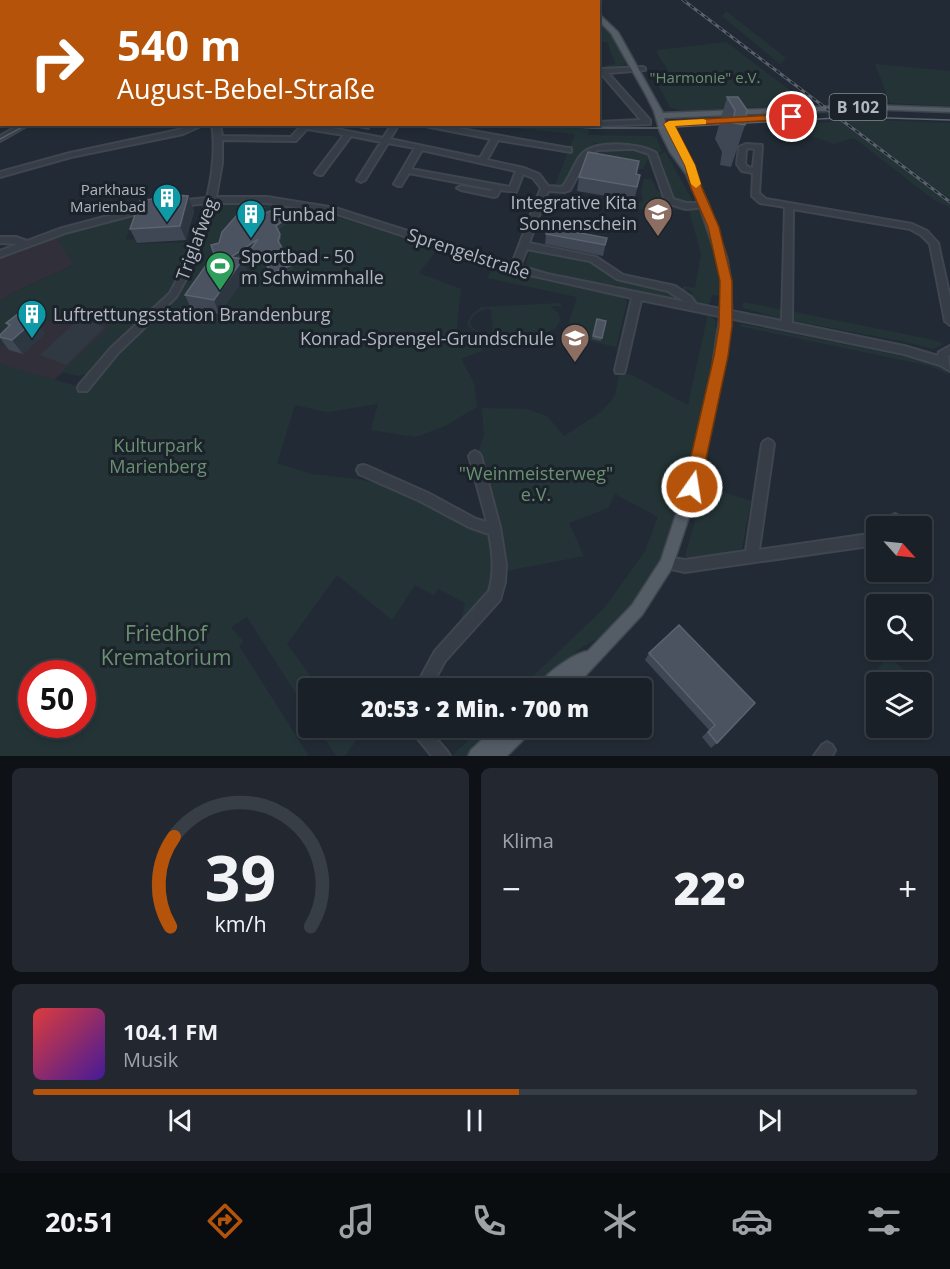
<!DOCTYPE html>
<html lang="de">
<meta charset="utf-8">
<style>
body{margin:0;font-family:"Open Sans",sans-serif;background:#232830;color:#f1f3f6;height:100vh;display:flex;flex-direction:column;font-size:22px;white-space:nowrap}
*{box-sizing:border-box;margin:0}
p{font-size:20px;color:#9fa3a8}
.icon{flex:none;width:33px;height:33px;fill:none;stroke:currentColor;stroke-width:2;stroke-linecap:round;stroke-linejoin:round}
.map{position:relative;height:756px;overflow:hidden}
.panel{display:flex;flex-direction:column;gap:12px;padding:12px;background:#0e1216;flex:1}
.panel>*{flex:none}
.banner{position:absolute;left:0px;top:0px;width:600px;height:126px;box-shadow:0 3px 9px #0003,0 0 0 2px #383e45;background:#b45309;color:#fff;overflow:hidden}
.needle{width:39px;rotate:117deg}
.fabs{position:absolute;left:866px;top:516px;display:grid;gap:12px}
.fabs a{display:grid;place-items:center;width:66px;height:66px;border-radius:6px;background:#1a2028;box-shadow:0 3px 9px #0003,0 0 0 2px #383e45;font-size:30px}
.speed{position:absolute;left:18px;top:660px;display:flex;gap:12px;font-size:30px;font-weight:700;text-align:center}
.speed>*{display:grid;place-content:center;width:78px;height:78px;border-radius:50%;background:#1a2028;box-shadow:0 3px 9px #0003,0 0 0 2px #383e45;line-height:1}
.speed .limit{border:9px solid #d22;background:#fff;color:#111}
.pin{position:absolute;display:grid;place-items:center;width:51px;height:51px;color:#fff;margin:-26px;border:3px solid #fff;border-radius:50%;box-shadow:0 2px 6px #0007}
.me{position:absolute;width:66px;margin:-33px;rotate:13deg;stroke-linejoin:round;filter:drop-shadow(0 0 4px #0008)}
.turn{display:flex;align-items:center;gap:21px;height:126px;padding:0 18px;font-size:27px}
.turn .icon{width:78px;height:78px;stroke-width:2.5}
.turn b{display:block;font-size:42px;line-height:51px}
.big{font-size:45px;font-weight:800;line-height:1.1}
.panel .widget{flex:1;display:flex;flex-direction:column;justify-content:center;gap:9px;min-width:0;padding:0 21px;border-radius:9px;background:#232830}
.panel .dial{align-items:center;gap:0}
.dial svg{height:156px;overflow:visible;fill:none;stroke:#383e45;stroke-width:7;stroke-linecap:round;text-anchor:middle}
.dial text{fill:#f1f3f6;stroke:none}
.song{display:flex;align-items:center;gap:18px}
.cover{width:72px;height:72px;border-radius:9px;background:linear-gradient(135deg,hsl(0 70% 55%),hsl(260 70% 35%))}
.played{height:6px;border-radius:3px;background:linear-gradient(90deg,#b45309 55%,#383e45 55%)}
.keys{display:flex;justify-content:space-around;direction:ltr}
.heat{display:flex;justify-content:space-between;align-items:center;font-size:33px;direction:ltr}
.panel .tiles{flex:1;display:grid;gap:12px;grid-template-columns:1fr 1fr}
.widget:last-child{grid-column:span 2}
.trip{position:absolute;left:298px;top:678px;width:354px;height:60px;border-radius:6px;background:#1a2028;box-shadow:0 3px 9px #0003,0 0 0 2px #383e45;font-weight:800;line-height:60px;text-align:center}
.tabs{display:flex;height:96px;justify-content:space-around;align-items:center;background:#0a0d10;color:#9fa3a8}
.tabs .icon{width:42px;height:42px}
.tabs .selected{color:#b45309}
.tabs b{font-size:27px;color:#f1f3f6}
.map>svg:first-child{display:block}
.medical{fill:#31303a}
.airport{fill:#303842}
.green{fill:#243436;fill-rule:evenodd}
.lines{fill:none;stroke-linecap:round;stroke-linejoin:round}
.minor-casing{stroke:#3f464f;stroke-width:4}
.major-casing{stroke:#3f464f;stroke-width:3}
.minor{fill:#363d46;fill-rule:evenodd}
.major{fill:#545c66;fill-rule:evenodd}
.tram{stroke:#58616c;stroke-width:1.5}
.rail-casing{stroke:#58616c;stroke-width:3}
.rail{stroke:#1b222a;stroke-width:1.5;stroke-dasharray:4.5;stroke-linecap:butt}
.wall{fill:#3e4753}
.shaded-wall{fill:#2d3742}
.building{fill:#4a535f;stroke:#5a636f;stroke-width:1.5}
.route{fill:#b45309;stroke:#753606;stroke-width:1.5}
.slow{fill:#f59e0b}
.labels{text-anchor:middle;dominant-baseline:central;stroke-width:6;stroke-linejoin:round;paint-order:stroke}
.far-park-label{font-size:15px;fill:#6a9072;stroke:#1b222a}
.far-poi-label{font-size:15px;fill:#b0b7c2;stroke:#1b222a;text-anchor:end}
.shield{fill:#1b222a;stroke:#838a94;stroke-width:1.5}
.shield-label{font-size:16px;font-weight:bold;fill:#b0b7c2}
.poi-label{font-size:18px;fill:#b0b7c2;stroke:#1b222a;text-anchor:start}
.street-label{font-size:18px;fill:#b0b7c2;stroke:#1b222a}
.park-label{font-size:18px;fill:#6a9072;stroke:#1b222a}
.near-park-label{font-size:21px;fill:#6a9072;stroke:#1b222a}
</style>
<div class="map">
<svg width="950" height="756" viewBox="0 0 950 756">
<rect width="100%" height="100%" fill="#222b35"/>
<path class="medical" d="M55,236L75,264L21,289L0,301V257Z
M102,307L110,320L111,326L53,381L0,364V348L28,323L40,328L56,315L71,316L92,308Z"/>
<path class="airport" d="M80,318L105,327L66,365L40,355Z"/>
<path class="green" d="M324,0H569L572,1L322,2Z
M726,11L786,58L780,64L722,16Z
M598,17L610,30L626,63C620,69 610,70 602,66L615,64L607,42H599Z
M726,42L808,104L682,111L670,107L654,77L655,71L668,70L657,53L658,50Z
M875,64L950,71V106L890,103Z
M829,110L832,113L687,122L685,118Z
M871,120L950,123V198L936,190L950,204V207L934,200L854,138L833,144C816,135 797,135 780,126L844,121L861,133L847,121Z
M527,124L588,128L589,134L585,135L653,136L657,138L662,151L656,155L648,148L633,146L632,143H594V146L584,149C577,162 569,171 563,186L554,188L575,134L485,125Z
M593,152H642L649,157L643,169L626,170L584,162Z
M664,152L666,153L694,203L682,204L670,199L667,192H671L662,161H657L656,157Z
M644,179H651L658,192H662L668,203L664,210C650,208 622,211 612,206H630L643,201L641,191Z
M215,204H268L315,211V214H327L438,248L419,273L461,289L456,337L477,339L482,351L461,359L474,383L477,407L445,426L416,437L371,430L378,404L327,412L295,405L277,463L311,474L357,479L392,486L479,528C497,542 493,565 494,586L459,630L465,603L438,589L434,595L415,585L392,620L337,575L287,644L319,688H309V714L247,617L231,627L243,641L239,646L309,756H0V364L83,388L121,348L165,307L185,283ZM32,674H82V724H32Z
M672,204L702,210L717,251L720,296L712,295L709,305L695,304L691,298L693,293L687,289L685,291L682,290L683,286L695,288L701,254L689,210H667Z
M135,214L126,239L137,240L136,244L195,242L187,267L169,295L93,371L79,376L61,372L111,326L110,320L102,308C84,308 75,316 56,315L40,328L28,324L0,348V301L21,289L74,265L55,236Z
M531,248L597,262L630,282L665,289L689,303L624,289L617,285L607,286L527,268L526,263Z
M494,266L546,281L624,298L627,302L616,347L565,335L577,297L487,278Z
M743,302L784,310L783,319L743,308Z
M561,303V306H550L558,313L560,320L556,328L547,332C528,335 478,342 467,324L471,315L481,307ZM491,309L493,333C484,333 474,333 470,323C473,313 480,310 491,309Z
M790,311L934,340L944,344L933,349L906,342L790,320Z
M708,314L716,321L715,328H718L715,360L692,470L670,543L644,594L607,633L579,649L539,688H521L605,607L645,551L658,517L615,494L608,508L569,523L584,556L506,571L478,454L484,435L482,408L526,409L547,416L564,436L601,412L615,396L619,375L630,374L688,405Z
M742,324L936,363L950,375L930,366L739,326Z
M705,486L751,501L742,549L689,559L685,556Z
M887,656L919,682H894L878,669Z
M318,728H347L356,741L345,756H336Z
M481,728H500L471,756H452Z"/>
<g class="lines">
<g class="minor-casing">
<path id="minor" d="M257,0H263L255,2Z
M643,67L645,68V70L608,73L650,120V124L595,126L598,124V122L641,120L599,71L602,69Z
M21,124H30L0,141V136Z
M194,124H205L183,134L71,157L0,177V172L70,153L178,130Z
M212,124H220L222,136L291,137L300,127L293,124H311L383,138L392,124H399L390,139L480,158L491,139L415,124H434L568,148H571V152L498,140L487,160L524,168L539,174L548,186L562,187C570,178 573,165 581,155C594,139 641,143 656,153L673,199L686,203H707V207L686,209L666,203L649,154L634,149L598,150L588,156L570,190L564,192L548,191L529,243L596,257L623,275L675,286L691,297L696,304L782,321L785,207L760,203L752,196L753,173L742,171L737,164L739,147L746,144L762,145L759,193L766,199L912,224L927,231L938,243L950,298V325L945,321L930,244L921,235L910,229L793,209L792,323L904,346L938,356L939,352L950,346V355L948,356L950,371L940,365L904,354L641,300L625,370L624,373H616L615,370L632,298L512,271L334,213L267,203H215L196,261L176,297L118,353L87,391H79L78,388L79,385L111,348L170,293L187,261L206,203L176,207L172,204L176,201L207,198C213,173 216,149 212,124ZM307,129L344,135L315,173L319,175H322L351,136L381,142L357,180L361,182L365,180L388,143L415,148L394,184L398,186H401L409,173L492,189L491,191L461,186L457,188L461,190L494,197L497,196L500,190L516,192L523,174L533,178L541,188L512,264L335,208L267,197H216L222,163V140L293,141H296ZM748,148L755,149L753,168L748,167L745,164L746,150ZM422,150L516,171L510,187L411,169ZM527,249L590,261L617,279L668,291L685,302L547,274L520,266Z
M149,205L152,206V210L65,233L0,257V251L18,244L0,243V237H16L27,241L59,229Z
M768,439L772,441L774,444L759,550L876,533V545L685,572L662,567L661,563L662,559L667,557L685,560L746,551L762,444L764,441Z
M475,451L479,453L481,456L500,527L506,565L505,582L500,600L445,661L430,688H415L435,651L489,591C495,572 493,553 489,534L469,527L420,501L359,474L357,470L359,466L363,465L367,466L428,493L476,519L487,522L469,456L471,453Z
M895,514L899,516L902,526H890L889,520L891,516Z
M411,728H427L447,751L450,756H432L413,733Z
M827,742L832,745L835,750L832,756H814L822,745Z"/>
</g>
<g class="major-casing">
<path id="major" d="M570,0H578L579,2H571Z
M598,13L618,32L663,113L866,105L950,108V112L866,109L664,118L668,132L678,152L695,174L709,205L727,258L731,281L732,314L724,369L699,487L672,568L642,615L574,688H538C542,675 574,653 588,651L632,605L661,560L685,487L712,369L720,314L721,281L717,258L699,205L686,174L670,152L660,132L654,111L646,95L611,33L598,20Z
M494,728H531L529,734L507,756H468L471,750Z"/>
</g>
<use href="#minor" class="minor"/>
<use href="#major" class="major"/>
<path class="tram" d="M533,124L592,128H657L855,117L950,120
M0,139L28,124"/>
<g class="rail-casing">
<path id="rail" d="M683,0L950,202"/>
</g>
<use href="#rail" class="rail"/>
</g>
<path class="wall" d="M727,97L745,125L731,167L720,165L722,152L715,139Z
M337,124H374L369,130Z
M639,161L637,174V189L634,201L577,191L579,177Z
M188,196L194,211L186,240L137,243L130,229Z
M265,211V213L286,219L287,223L278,229L281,237L279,243L292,265L293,269L273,276L261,259H248L246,256L252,247L237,258L248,273L219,314L191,309L185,295L214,254L219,243L246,215Z
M546,234L607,238L603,256L545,244Z
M597,319L606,321L601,341L592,339Z
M6,323L45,333L23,354L9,350L0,338V335L9,326Z
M649,653L755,703L717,743L711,748L702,737L709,730L645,660Z"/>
<path class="shaded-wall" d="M0,73L2,76V91L0,92Z
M0,101H2V118L0,119Z
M369,124H374L369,130Z
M188,196L194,211L186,240L180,226Z
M286,219L287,223L277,229L276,226Z
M258,239L259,242L223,267L222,264Z
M243,259L248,273L219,314L214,300Z
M292,265L293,269L273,276L272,273Z
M35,320L45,333L23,354L12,340Z"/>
<path class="building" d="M65,0H109L108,2H64Z
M145,0H155V2H145Z
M727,97H738L747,110L745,125L733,123L735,110Z
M588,152L639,161L636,174L640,175L637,187L579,177Z
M177,195L188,196L180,226L130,229L140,201Z
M264,208L263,214L275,209L283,210L286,219L276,226L280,234L278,241L292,265L272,273L260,255L246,256L258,239L231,257L214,254L211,245L219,243L222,232L237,215L243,212L246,215L255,213L254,209Z
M549,227L607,238L605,245L546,234Z
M214,254L243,259L214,300L185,295Z
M18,314L26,318L35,320L12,340L0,337V335L10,325L6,323Z
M597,319L606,321L602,338L593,336Z
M679,625L755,703L717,743L708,732L715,725L649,653Z"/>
<path class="route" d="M792,114L796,115V119L675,126L695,165L702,188L719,227L732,281V326L728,356L700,487L698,492L692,494L687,492L684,487L714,356L719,326L720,281L708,227L691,188L685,165L664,124L669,121Z"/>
<path class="slow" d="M703,119L706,120V124L675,126L695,165L701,184L696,188L691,184L685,165L664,124L669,121Z"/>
<defs>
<g id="building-pin" transform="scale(1.5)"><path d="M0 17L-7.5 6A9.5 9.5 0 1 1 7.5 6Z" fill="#0f9aa8" stroke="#1b222a"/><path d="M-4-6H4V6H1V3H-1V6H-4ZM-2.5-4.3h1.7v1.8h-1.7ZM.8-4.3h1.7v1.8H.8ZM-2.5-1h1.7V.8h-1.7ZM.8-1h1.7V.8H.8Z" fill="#fff"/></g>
<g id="school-pin" transform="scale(1.5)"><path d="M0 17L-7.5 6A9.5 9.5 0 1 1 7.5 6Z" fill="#8d6e63" stroke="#1b222a"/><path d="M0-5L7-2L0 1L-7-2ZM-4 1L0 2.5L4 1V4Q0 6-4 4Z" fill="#fff"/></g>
<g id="stadium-pin" transform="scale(1.5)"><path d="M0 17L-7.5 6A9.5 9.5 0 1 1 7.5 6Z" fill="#2e9e5b" stroke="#1b222a"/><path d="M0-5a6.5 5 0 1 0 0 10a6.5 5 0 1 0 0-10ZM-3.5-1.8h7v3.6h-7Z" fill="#fff"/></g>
</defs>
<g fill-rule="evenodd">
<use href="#building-pin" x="167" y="198"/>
<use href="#school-pin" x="658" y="212"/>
<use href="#building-pin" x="251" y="214"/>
<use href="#stadium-pin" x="220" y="266"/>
<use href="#building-pin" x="32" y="314"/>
<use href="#school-pin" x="575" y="338"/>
</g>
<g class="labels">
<g class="far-park-label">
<text x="705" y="77">"Harmonie" e.V.</text>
</g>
<g class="far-poi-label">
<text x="146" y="189">Parkhaus<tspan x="146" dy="17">Marienbad</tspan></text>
</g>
<rect class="shield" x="829.5" y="94" width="57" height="26" rx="4.5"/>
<g class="shield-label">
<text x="858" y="107">B 102</text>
</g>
<g class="poi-label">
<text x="637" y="202" text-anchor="end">Integrative Kita<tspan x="637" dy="21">Sonnenschein</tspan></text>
<text x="272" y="214">Funbad</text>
<text x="241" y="256">Sportbad - 50<tspan x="241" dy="21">m Schwimmhalle</tspan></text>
<text x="53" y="314">Luftrettungsstation Brandenburg</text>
<text x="554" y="338" text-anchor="end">Konrad-Sprengel-Grundschule</text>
</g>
<g class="street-label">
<text transform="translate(196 239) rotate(-70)">Triglafweg</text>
<text transform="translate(469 253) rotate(18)">Sprengelstraße</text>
</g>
<g class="park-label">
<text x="158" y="445">Kulturpark<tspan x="158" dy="21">Marienberg</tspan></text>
<text x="536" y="473">"Weinmeisterweg"<tspan x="536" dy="21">e.V.</tspan></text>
</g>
<g class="near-park-label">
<text x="166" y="633">Friedhof<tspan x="166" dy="24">Krematorium</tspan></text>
</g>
</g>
</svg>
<div class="fabs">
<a><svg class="needle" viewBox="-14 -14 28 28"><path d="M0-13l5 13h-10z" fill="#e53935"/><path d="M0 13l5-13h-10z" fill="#9fa3a8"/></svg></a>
<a><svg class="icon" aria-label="search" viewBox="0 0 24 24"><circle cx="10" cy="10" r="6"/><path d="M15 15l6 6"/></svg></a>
<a><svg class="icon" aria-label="layers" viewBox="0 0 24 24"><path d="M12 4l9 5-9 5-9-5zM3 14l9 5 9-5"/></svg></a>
</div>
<div class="speed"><div class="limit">50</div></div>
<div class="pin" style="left:792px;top:117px;background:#d93025"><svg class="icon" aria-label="arrive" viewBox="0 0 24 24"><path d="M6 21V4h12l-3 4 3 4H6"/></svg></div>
<svg class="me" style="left:692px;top:487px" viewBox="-20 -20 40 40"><circle r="17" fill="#b45309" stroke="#fff" stroke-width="3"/><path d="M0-11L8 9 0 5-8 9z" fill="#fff"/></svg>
<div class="trip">20:53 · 2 Min. · 700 m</div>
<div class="banner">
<div class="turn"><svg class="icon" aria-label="right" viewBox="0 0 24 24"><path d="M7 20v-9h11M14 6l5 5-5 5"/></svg><div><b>540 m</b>August-Bebel-Straße</div></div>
</div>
</div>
<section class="panel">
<div class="tiles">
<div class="widget dial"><svg viewBox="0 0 100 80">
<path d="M14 69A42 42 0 1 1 86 69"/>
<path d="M14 69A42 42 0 0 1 16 23" stroke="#b45309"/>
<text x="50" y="56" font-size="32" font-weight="700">39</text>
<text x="50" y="72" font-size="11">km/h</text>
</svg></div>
<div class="widget"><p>Klima</p>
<div class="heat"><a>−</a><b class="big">22°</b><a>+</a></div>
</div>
<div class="widget">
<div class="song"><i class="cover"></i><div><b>104.1 FM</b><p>Musik</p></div></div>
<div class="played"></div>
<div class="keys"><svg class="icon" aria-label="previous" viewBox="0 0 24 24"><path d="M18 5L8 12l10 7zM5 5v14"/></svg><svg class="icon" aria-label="pause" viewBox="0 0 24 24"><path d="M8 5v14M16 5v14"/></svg><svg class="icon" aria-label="next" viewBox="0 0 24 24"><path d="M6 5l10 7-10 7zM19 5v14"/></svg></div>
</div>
</div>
</section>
<nav class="tabs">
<b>20:51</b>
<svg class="icon selected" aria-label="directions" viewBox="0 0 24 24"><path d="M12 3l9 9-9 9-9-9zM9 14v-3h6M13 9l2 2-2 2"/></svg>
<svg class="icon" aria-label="music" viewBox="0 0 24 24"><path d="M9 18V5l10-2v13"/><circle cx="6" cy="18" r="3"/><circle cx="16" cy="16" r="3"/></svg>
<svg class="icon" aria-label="phone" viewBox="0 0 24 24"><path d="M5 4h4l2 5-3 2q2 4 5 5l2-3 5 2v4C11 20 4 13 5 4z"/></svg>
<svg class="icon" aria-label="climate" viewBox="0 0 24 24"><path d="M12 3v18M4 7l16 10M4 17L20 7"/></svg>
<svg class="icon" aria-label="car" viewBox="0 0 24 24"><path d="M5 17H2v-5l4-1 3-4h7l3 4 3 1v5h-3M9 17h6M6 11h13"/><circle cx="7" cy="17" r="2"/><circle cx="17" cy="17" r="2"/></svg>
<svg class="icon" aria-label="filters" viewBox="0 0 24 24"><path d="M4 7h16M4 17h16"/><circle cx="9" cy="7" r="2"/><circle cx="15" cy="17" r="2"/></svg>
</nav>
